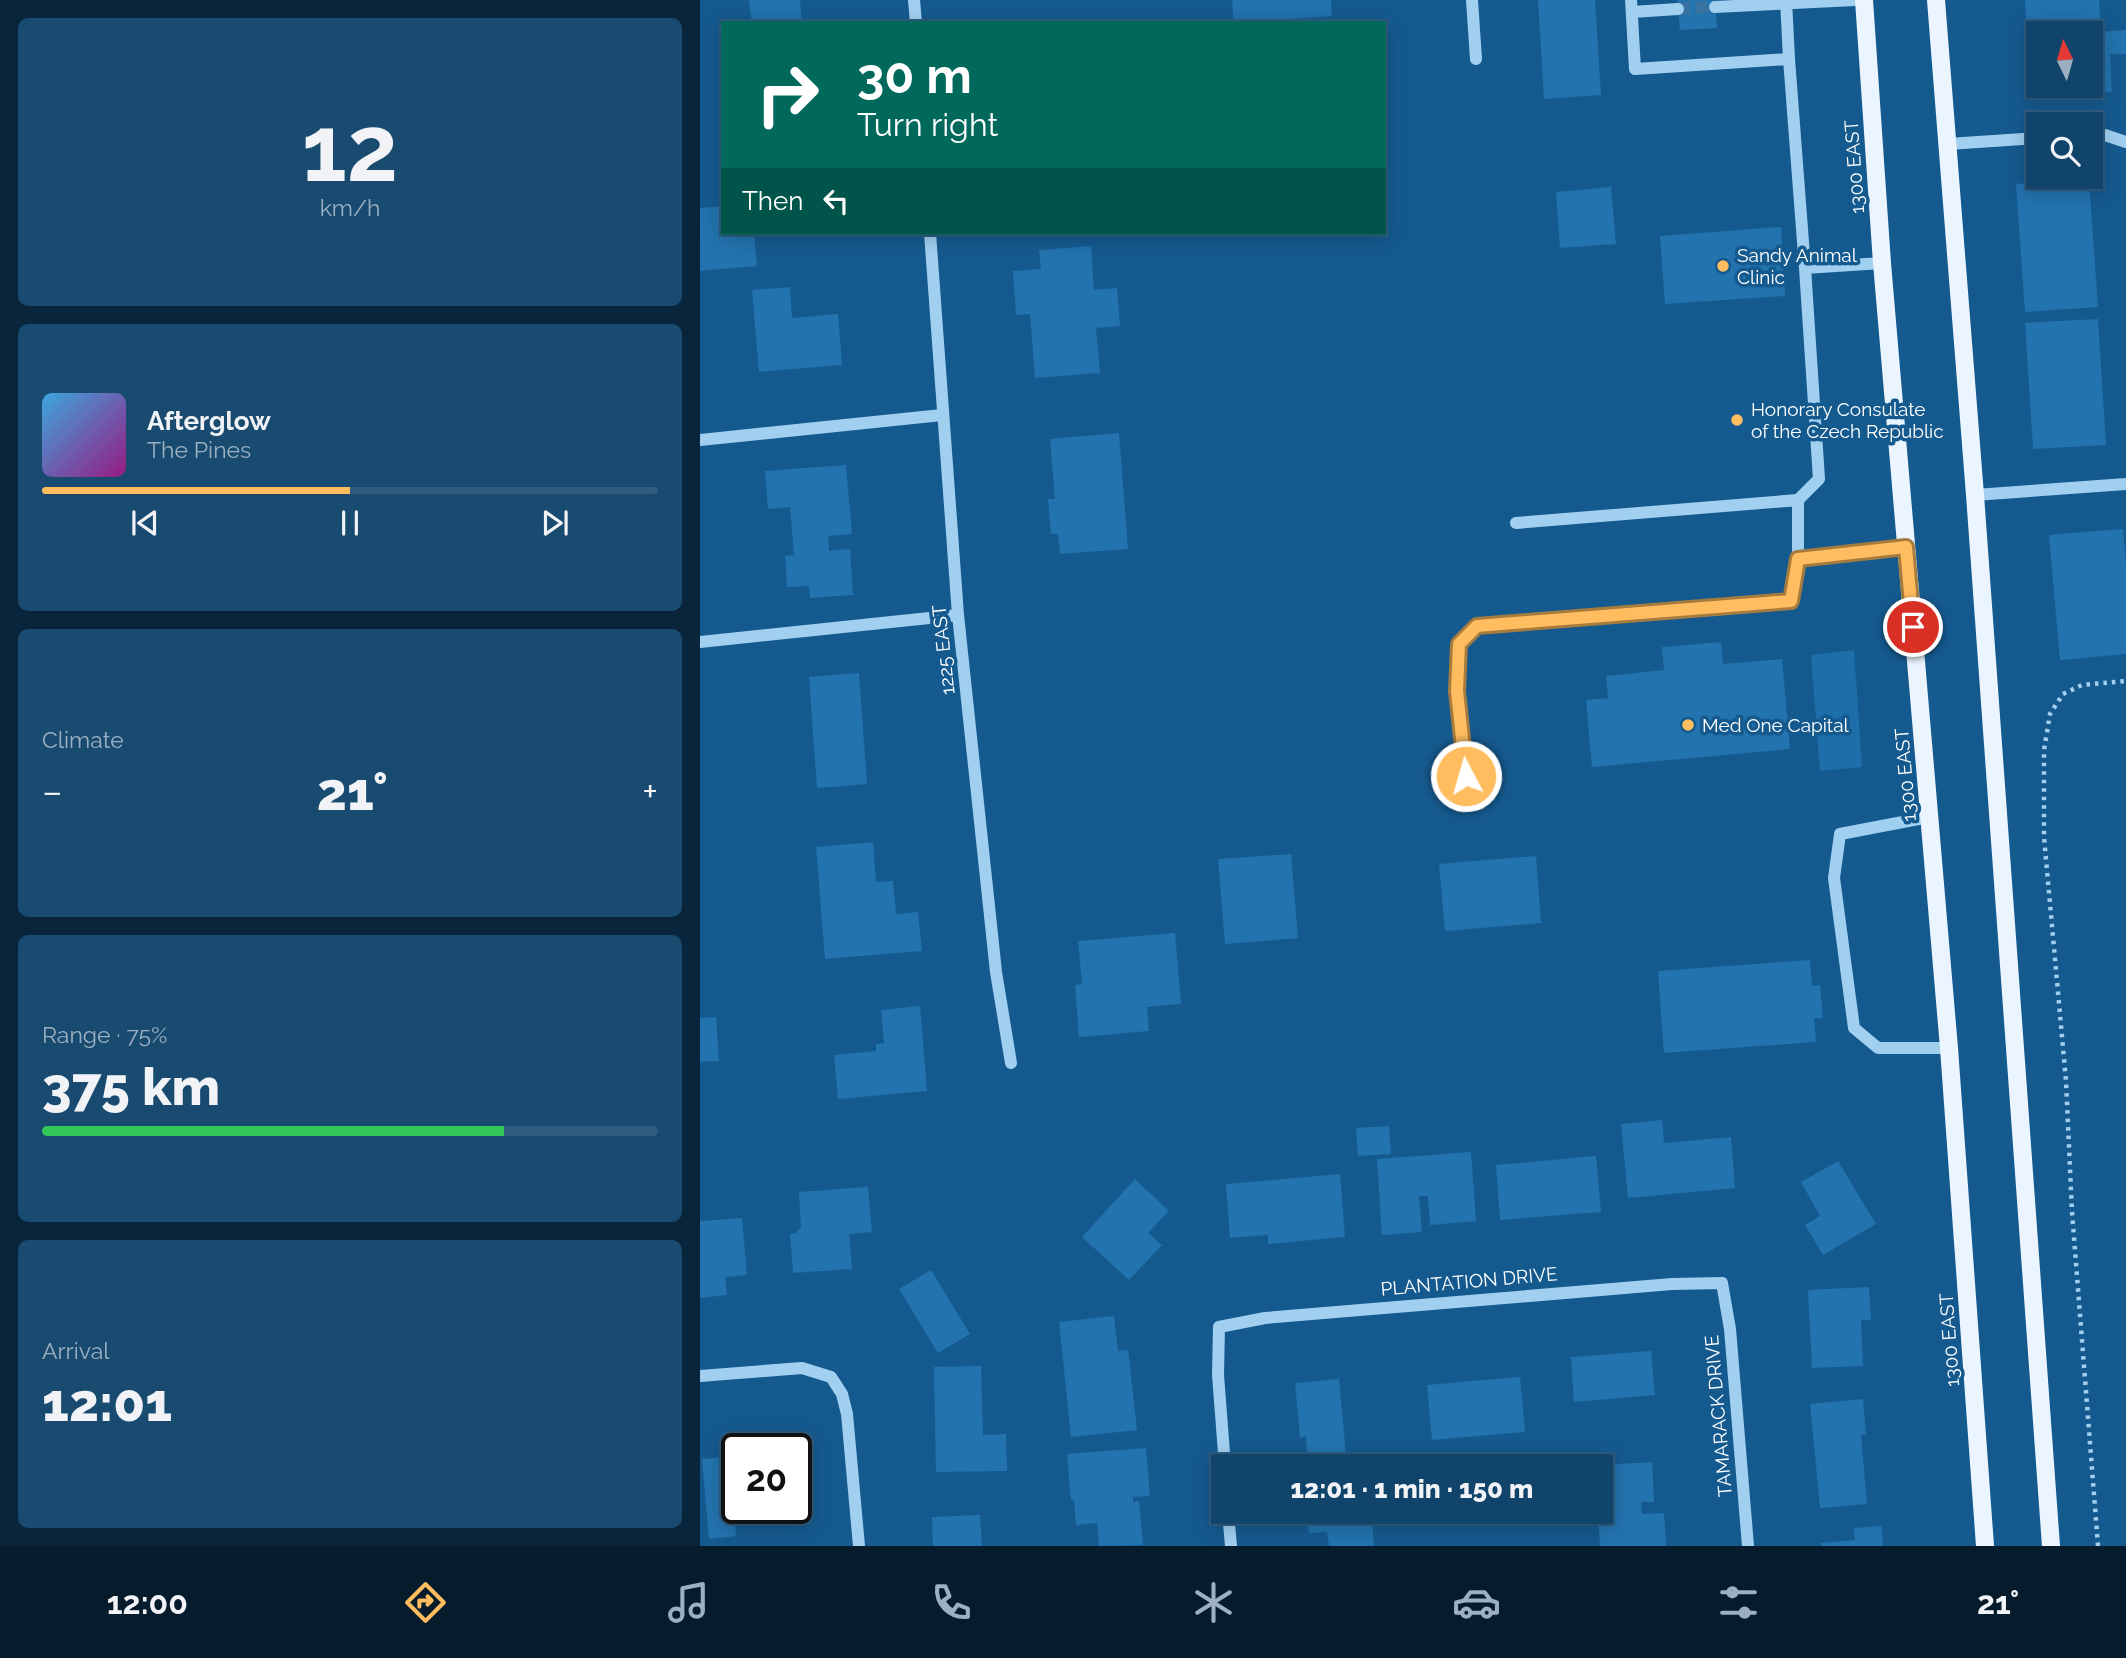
<!DOCTYPE html>
<meta charset="utf-8">
<style>
body{margin:0;font-family:Raleway,sans-serif;background:#194b71;color:#f1f3f6;height:100vh;display:flex;flex-direction:column;font-size:26px;white-space:nowrap}
*{box-sizing:border-box;margin:0}
p{font-size:23px;color:#9cb0c1}
.icon{flex:none;width:38px;height:38px;fill:none;stroke:currentColor;stroke-width:2;stroke-linecap:round;stroke-linejoin:round}
.map{position:relative;flex:1;overflow:hidden}
.sheet{display:flex;flex-direction:column;gap:18px;padding:18px;background:#09253b;width:700px}
.sheet>*{flex:none}
.banner{position:absolute;left:21px;top:21px;width:665px;height:214px;border-radius:0px;box-shadow:0 4px 18px #0003,0 0 0 2px #305c7e;background:#00695c;color:#fff;overflow:hidden}
.needle{width:46px;rotate:355deg}
.buttons{position:absolute;left:1326px;top:21px;display:grid;gap:14px}
.buttons a{display:grid;place-items:center;width:77px;height:77px;border-radius:0px;background:#10446b;box-shadow:0 4px 18px #0003,0 0 0 2px #305c7e;font-size:35px}
.speed{position:absolute;left:21px;top:1433px;display:flex;gap:14px;font-size:35px;font-weight:700;text-align:center}
.speed>*{display:grid;place-content:center;width:91px;height:91px;border-radius:50%;background:#10446b;box-shadow:0 4px 18px #0003,0 0 0 2px #305c7e;line-height:1}
.speed .limit{border:4px solid #111;border-radius:10px;background:#fff;color:#111}
.pin{position:absolute;display:grid;place-items:center;width:60px;height:60px;color:#fff;margin:-30px;border:4px solid #fff;border-radius:50%;box-shadow:0 2px 7px #0007}
.me{position:absolute;width:77px;margin:-38px;rotate:354deg;stroke-linejoin:round;filter:drop-shadow(0 0 5px #0008)}
.turn{display:flex;align-items:center;gap:24px;height:147px;padding:0 21px;font-size:32px}
.turn .icon{width:91px;height:91px;stroke-width:2.5}
.turn b{display:block;font-size:49px;line-height:60px}
.then{display:flex;align-items:center;height:66px;padding:0 21px;background:#0003;gap:14px;font-size:26px}
.big{font-size:52px;font-weight:800;line-height:1.1}
.sheet .card{flex:1;display:flex;flex-direction:column;justify-content:center;gap:10px;min-width:0;padding:0 24px;border-radius:10px;background:#194b71}
.sheet .dial{align-items:center;gap:0}
.dial b{font-size:91px;line-height:1}
.song{display:flex;align-items:center;gap:21px}
.cover{width:84px;height:84px;border-radius:10px;background:linear-gradient(135deg,hsl(200 70% 55%),hsl(310 70% 35%))}
.played{height:7px;border-radius:4px;background:linear-gradient(90deg,#ffbd60 50%,#305c7e 50%)}
.keys{display:flex;justify-content:space-around;direction:ltr}
.heat{display:flex;justify-content:space-between;align-items:center;font-size:38px;direction:ltr}
.charge{height:10px;border-radius:5px;background:linear-gradient(90deg,#34c759 75%,#305c7e 0)}
.trip{position:absolute;left:511px;top:1454px;width:402px;height:70px;border-radius:0px;background:#10446b;box-shadow:0 4px 18px #0003,0 0 0 2px #305c7e;font-weight:800;line-height:70px;text-align:center}
.menu{display:flex;height:112px;justify-content:space-around;align-items:center;background:#061b2b;color:#9cb0c1}
.menu .icon{width:49px;height:49px}
.menu .selected{color:#ffbd60}
.menu b{font-size:32px;color:#f1f3f6}
main{display:flex;flex:1;min-height:0}
.map>svg:first-child{display:block}
.green{fill:#1d6ea9}
.building{fill:#2373ae;fill-rule:evenodd}
.lines{fill:none;stroke-linecap:round;stroke-linejoin:round}
.minor-tunnel{stroke:#3873a0;stroke-width:12;stroke-dasharray:12 6;stroke-linecap:butt}
.path{stroke:#a1cff0;stroke-width:4.5;stroke-dasharray:3.5 5;stroke-linecap:butt}
.minor{stroke:#a1cff0;stroke-width:12}
.major{stroke:#eaf5ff;stroke-width:18}
.route-casing{stroke:#a67b3e;stroke-width:18}
.route{stroke:#ffbd60;stroke-width:12}
.poi-dot{fill:#ffbd60;stroke:#155a8f;stroke-width:2.5}
.labels{text-anchor:middle;dominant-baseline:central;stroke-width:7;stroke-linejoin:round;paint-order:stroke}
.street-label{font-size:19px;fill:#fff;stroke:#155a8f}
.poi-label{font-size:19px;fill:#fff;stroke:#155a8f;text-anchor:start}
</style>
<main>
<section class="sheet">
<div class="card dial"><b>12</b><p>km/h</p></div>
<div class="card">
<div class="song"><i class="cover"></i><div><b>Afterglow</b><p>The Pines</p></div></div>
<div class="played"></div>
<div class="keys"><svg class="icon" aria-label="previous" viewBox="0 0 24 24"><path d="M18 5L8 12l10 7zM5 5v14"/></svg><svg class="icon" aria-label="pause" viewBox="0 0 24 24"><path d="M8 5v14M16 5v14"/></svg><svg class="icon" aria-label="next" viewBox="0 0 24 24"><path d="M6 5l10 7-10 7zM19 5v14"/></svg></div>
</div>
<div class="card"><p>Climate</p>
<div class="heat"><a>−</a><b class="big">21°</b><a>+</a></div>
</div>
<div class="card"><p>Range · 75%</p><b class="big">375 km</b><div class="charge"></div></div>
<div class="card"><p>Arrival</p><b class="big">12:01</b></div>
</section>
<div class="map">
<svg width="1426" height="1546" viewBox="0 0 1426 1546">
<rect width="100%" height="100%" fill="#155a8f"/>
<path class="green" d="M1154,650L1162,767L1120,771L1111,655Z"/>
<path class="building" d="M49,0H100L102,23H52Z
M532,0H631L632,16L534,23Z
M838,0H895L901,95L844,99Z
M977,0H1015L1017,28L980,30Z
M1325,0H1399L1401,32L1426,30V54H1410L1412,92L1331,97ZM1339,33H1391V86H1339Z
M1389,180L1398,307L1325,312L1316,184Z
M911,187L916,244L860,248L856,192Z
M23,206V233H54L57,266L0,271V208Z
M1081,227L1085,296L965,304L960,236Z
M391,246L394,290L417,288L420,326L396,328L400,373L335,378L330,314L316,315L313,271L341,269L339,250Z
M90,287L92,318L138,314L142,365L59,372L52,290Z
M1398,319L1406,445L1333,449L1325,323Z
M419,433L428,549L360,554L358,534H351L348,499H355L350,439Z
M146,465L152,534L128,536L129,551L150,549L153,595L110,598L109,586L87,587L85,556L94,555L90,507L68,509L65,471Z
M1423,529L1426,563V654L1360,660L1349,535Z
M1021,642L1023,664L1082,659L1090,749L892,767L886,700L908,698L906,676L964,670L962,647Z
M159,673L167,784L117,788L109,677Z
M173,842L176,882L193,881L196,914L218,912L222,951L125,959L116,847Z
M591,854L598,938L525,944L518,859Z
M836,856L841,923L745,931L739,864Z
M475,933L481,1004L447,1007L449,1031L379,1037L375,985L382,984L378,941Z
M1110,960L1112,986L1120,985L1123,1018H1114L1116,1042L964,1053L958,971Z
M220,1006L227,1091L138,1099L134,1055L176,1051V1044L184,1043L181,1010Z
M16,1017L19,1061L0,1062V1018Z
M962,1120L964,1143L1031,1137L1035,1188L928,1198L921,1124Z
M689,1126L691,1154L658,1156L656,1128Z
M771,1152L776,1221L730,1225L728,1196H719L722,1232L682,1235L677,1159Z
M896,1156L901,1212L800,1220L796,1165Z
M1138,1161L1176,1224L1123,1255L1105,1225L1120,1216L1101,1182Z
M640,1174L645,1237L568,1244V1235L530,1238L526,1184Z
M435,1179L469,1211L448,1233L462,1245L429,1280L382,1237Z
M168,1187L172,1232L149,1234L152,1269L93,1273L90,1234L96,1233L101,1227L99,1192Z
M42,1218L47,1275L25,1277L27,1295L0,1298V1221Z
M231,1270L270,1334L238,1353L199,1289Z
M1169,1287L1171,1320H1161L1163,1366L1112,1368L1108,1290Z
M414,1316L418,1351L428,1350L437,1430L371,1437L359,1322Z
M951,1351L955,1395L874,1402L871,1357Z
M281,1366L283,1435L306,1434L307,1471L236,1472L234,1367Z
M820,1377L825,1432L732,1440L727,1385Z
M639,1379L647,1466H608L606,1436L600,1437L595,1383Z
M1163,1399L1166,1435H1161L1167,1504L1120,1508L1110,1404Z
M446,1448L450,1496L433,1497V1502L439,1501L443,1545L399,1546L397,1523L376,1525L374,1500H371L367,1454Z
M37,1456V1508H49V1510L34,1512L36,1536L9,1539L2,1459Z
M952,1462L954,1502H941L942,1514L964,1513L966,1546H900L898,1512H901V1465Z
M607,1512H671L674,1546H629L627,1532L609,1533Z
M280,1515L282,1546H233L232,1517Z
M1181,1526L1183,1546H1121V1543L1155,1540L1154,1528Z"/>
<g class="lines">
<path class="minor-tunnel" d="M978,9L1015,7"/>
<path class="path" d="M1398,1546L1372,1212L1366,1081L1344,837V750L1350,714L1363,694L1382,685L1426,681"/>
<path class="minor" d="M214,0L216,23
M772,0L776,59
M931,0L935,69L1089,59L1086,0
M1015,7L1155,0
M932,12L978,9
M1089,59L1105,268L1182,263
M1391,135H1405L1426,142
M1248,144L1339,138
M230,233L258,615L296,972L311,1063
M0,440L242,415
M1275,495L1426,484
M816,523L1098,500
M1098,559V500L1119,479L1105,268
M0,642L258,615
M766,777L757,691L759,644L777,626L1091,601L1098,559L1206,547
M1229,817L1140,834L1134,878L1154,1028L1178,1048H1249
M0,1376L102,1368L131,1377L142,1394L147,1414L159,1546
M525,1466L518,1375L519,1327L565,1318L972,1284L1022,1283L1030,1329L1048,1546
M528,1512L531,1546"/>
<path class="major" d="M1164,0L1182,263L1249,1048L1285,1546
M1236,0L1275,495L1351,1546"/>
</g>
<g class="lines">
<g class="route-casing">
<path id="route" d="M766,776L757,691L759,644L777,626L1091,601L1098,559L1206,547L1213,627"/>
</g>
<use href="#route" class="route"/>
</g>
<g class="poi-dot">
<circle cx="1023" cy="266" r="7"/>
<circle cx="1037" cy="420" r="7"/>
<circle cx="988" cy="725" r="7"/>
</g>
<g class="labels">
<g class="street-label">
<text transform="translate(1154 167) rotate(-94)">1300 EAST</text>
<text transform="translate(243 650) rotate(-96)">1225 EAST</text>
<text transform="translate(1205 775) rotate(-95)">1300 EAST</text>
<text transform="translate(769 1281) rotate(-5)">PLANTATION DRIVE</text>
<text transform="translate(1249 1340) rotate(-94)">1300 EAST</text>
<text transform="translate(1018 1416) rotate(-95)">TAMARACK DRIVE</text>
</g>
<g class="poi-label">
<text x="1037" y="255">Sandy Animal<tspan x="1037" dy="22">Clinic</tspan></text>
<text x="1051" y="409">Honorary Consulate<tspan x="1051" dy="22">of the Czech Republic</tspan></text>
<text x="1002" y="725">Med One Capital</text>
</g>
</g>
</svg>
<div class="buttons">
<a><svg class="needle" viewBox="-14 -14 28 28"><path d="M0-13l5 13h-10z" fill="#e53935"/><path d="M0 13l5-13h-10z" fill="#9cb0c1"/></svg></a>
<a><svg class="icon" aria-label="search" viewBox="0 0 24 24"><circle cx="10" cy="10" r="6"/><path d="M15 15l6 6"/></svg></a>
</div>
<div class="speed"><div class="limit">20</div></div>
<div class="pin" style="left:1213px;top:627px;background:#d93025"><svg class="icon" aria-label="arrive" viewBox="0 0 24 24"><path d="M6 21V4h12l-3 4 3 4H6"/></svg></div>
<svg class="me" style="left:766px;top:776px" viewBox="-20 -20 40 40"><circle r="17" fill="#ffbd60" stroke="#fff" stroke-width="3"/><path d="M0-11L8 9 0 5-8 9z" fill="#fff"/></svg>
<div class="trip">12:01 · 1 min · 150 m</div>
<div class="banner">
<div class="turn"><svg class="icon" aria-label="right" viewBox="0 0 24 24"><path d="M7 20v-9h11M14 6l5 5-5 5"/></svg><div><b>30 m</b>Turn right</div></div>
<div class="then">Then<svg class="icon" aria-label="left" viewBox="0 0 24 24"><path d="M17 20v-9H6M10 6l-5 5 5 5"/></svg></div>
</div>
</div>
</main>
<nav class="menu">
<b>12:00</b>
<svg class="icon selected" aria-label="directions" viewBox="0 0 24 24"><path d="M12 3l9 9-9 9-9-9zM9 14v-3h6M13 9l2 2-2 2"/></svg>
<svg class="icon" aria-label="music" viewBox="0 0 24 24"><path d="M9 18V5l10-2v13"/><circle cx="6" cy="18" r="3"/><circle cx="16" cy="16" r="3"/></svg>
<svg class="icon" aria-label="phone" viewBox="0 0 24 24"><path d="M5 4h4l2 5-3 2q2 4 5 5l2-3 5 2v4C11 20 4 13 5 4z"/></svg>
<svg class="icon" aria-label="climate" viewBox="0 0 24 24"><path d="M12 3v18M4 7l16 10M4 17L20 7"/></svg>
<svg class="icon" aria-label="car" viewBox="0 0 24 24"><path d="M5 17H2v-5l4-1 3-4h7l3 4 3 1v5h-3M9 17h6M6 11h13"/><circle cx="7" cy="17" r="2"/><circle cx="17" cy="17" r="2"/></svg>
<svg class="icon" aria-label="filters" viewBox="0 0 24 24"><path d="M4 7h16M4 17h16"/><circle cx="9" cy="7" r="2"/><circle cx="15" cy="17" r="2"/></svg>
<b>21°</b>
</nav>
